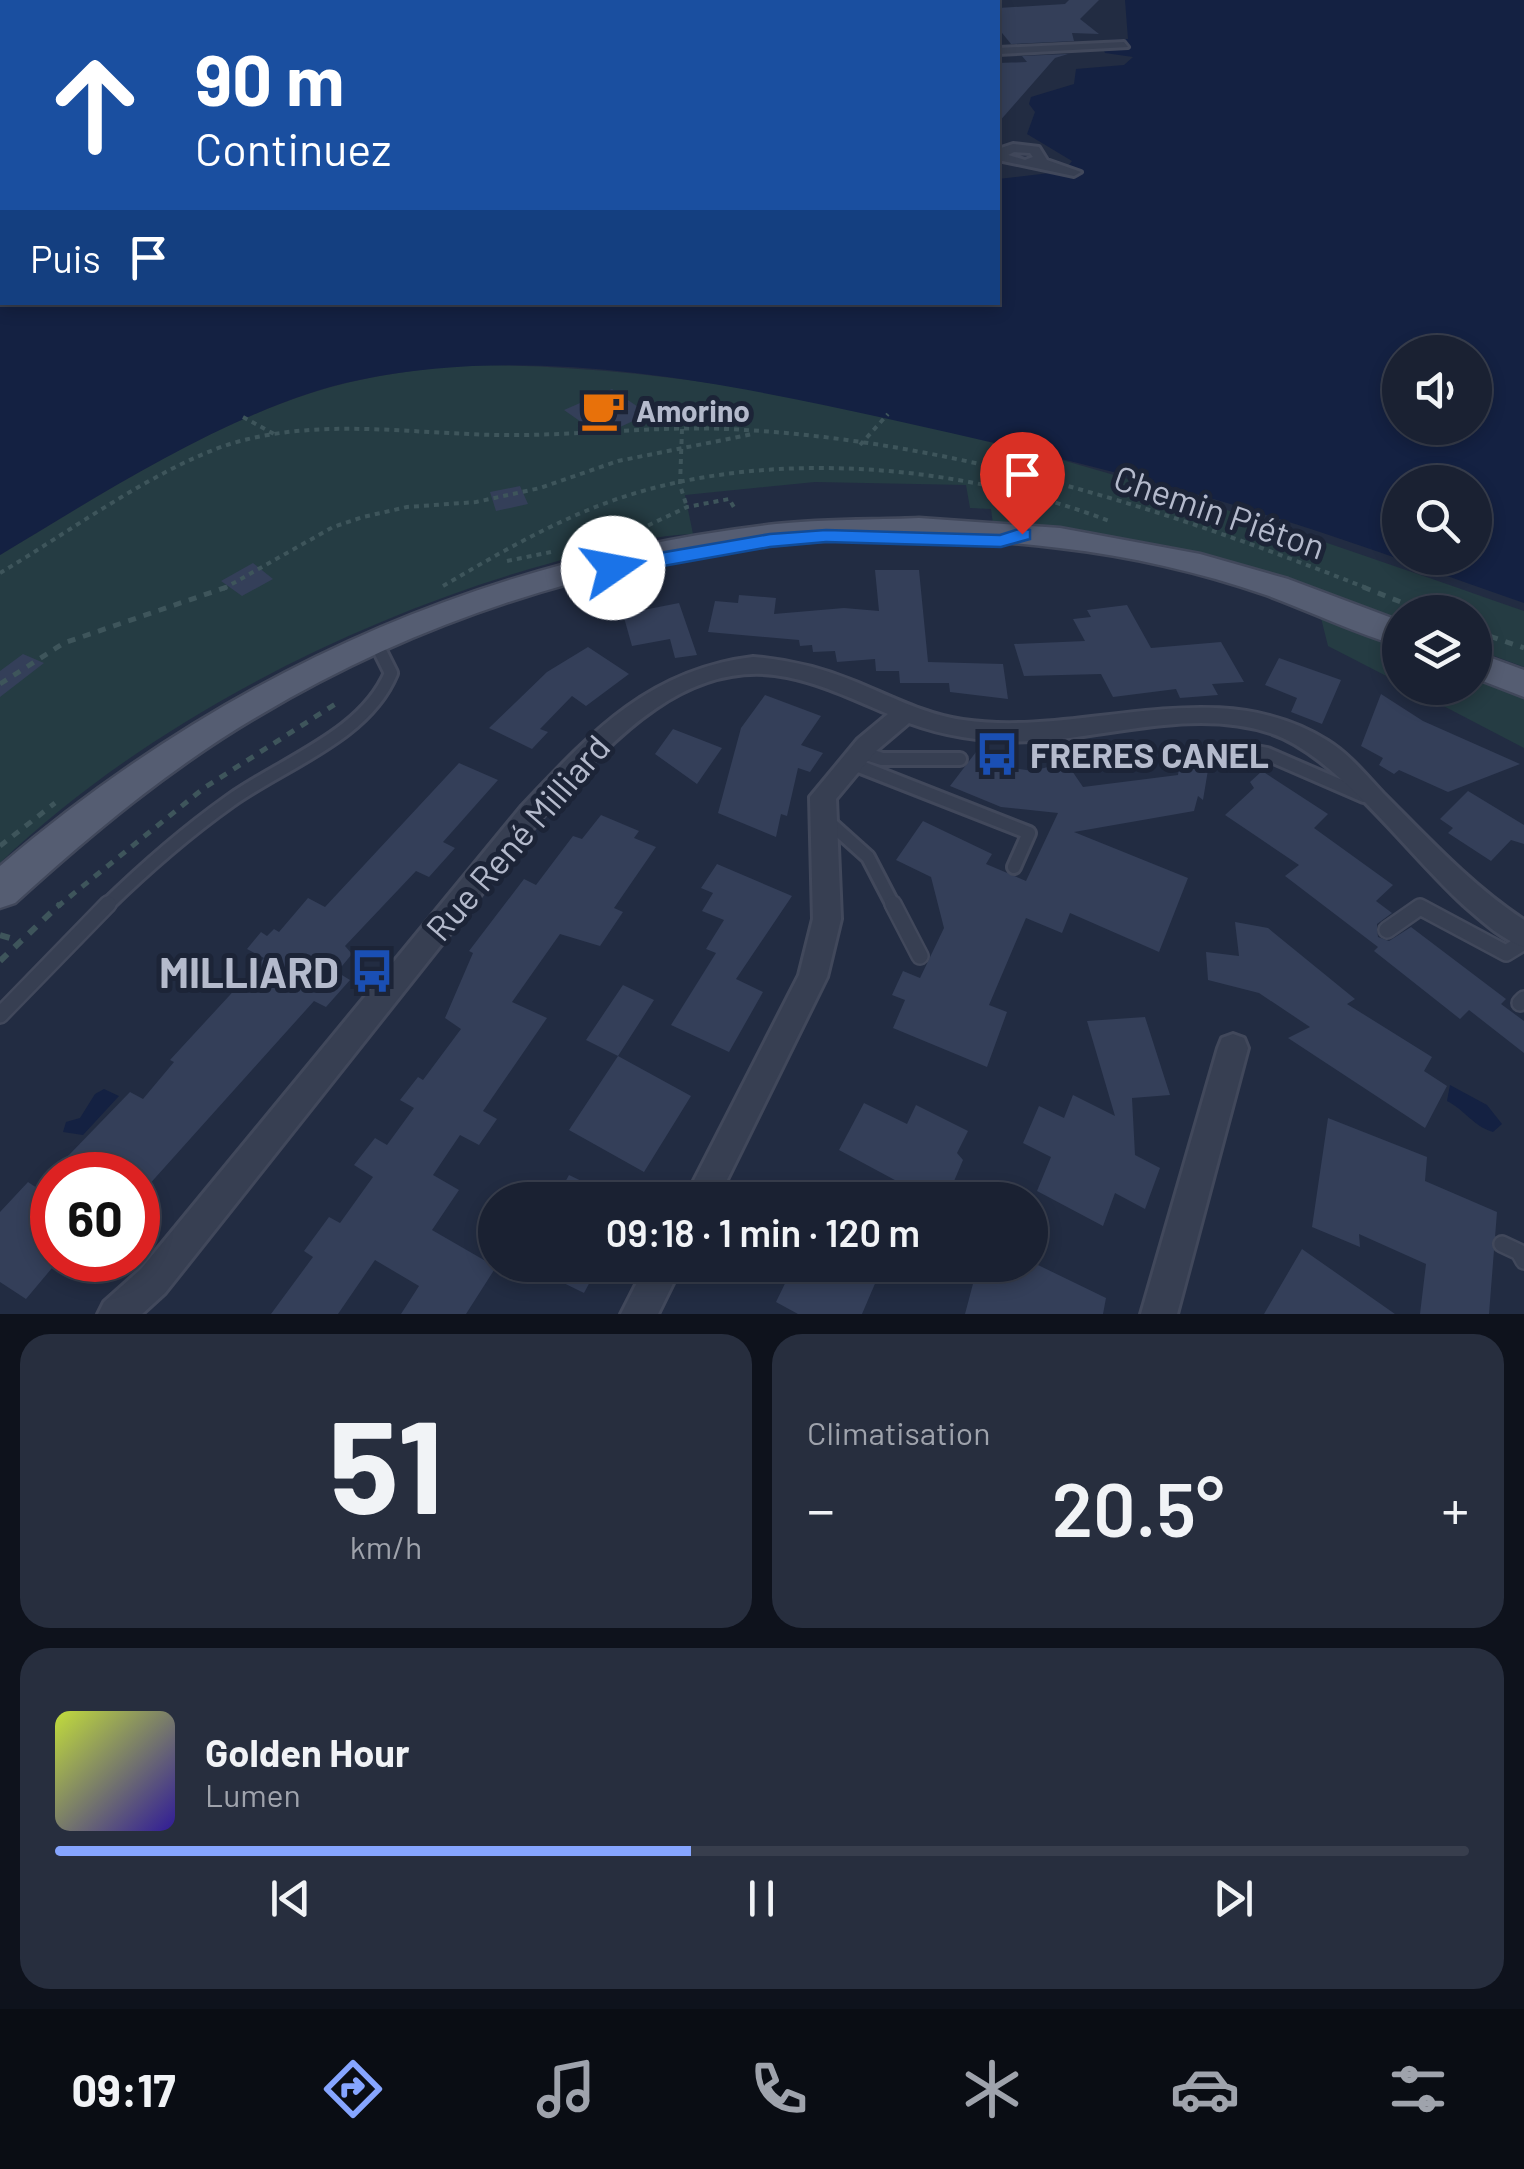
<!DOCTYPE html>
<html lang="fr">
<meta charset="utf-8">
<style>
body{margin:0;font-family:Barlow,sans-serif;background:#272e3e;color:#f1f3f6;height:100vh;display:flex;flex-direction:column;font-size:38px;white-space:nowrap}
*{box-sizing:border-box;margin:0}
p{font-size:32px;color:#9fa3ac}
.icon{flex:none;width:55px;height:55px;fill:none;stroke:currentColor;stroke-width:2;stroke-linecap:round;stroke-linejoin:round}
.map{position:relative;height:1314px;overflow:hidden}
.details{display:flex;flex-direction:column;gap:20px;padding:20px;background:#0e121c;flex:1}
.details>*{flex:none}
.top-card{position:absolute;left:0px;top:0px;width:1000px;height:305px;box-shadow:0 5px 15px #0003,0 0 0 2px #383e4d;background:#1a4fa0;color:#fff;overflow:hidden}
.buttons{position:absolute;left:1382px;top:335px;display:grid;gap:20px}
.buttons a{display:grid;place-items:center;width:110px;height:110px;border-radius:50%;background:#1a2132;box-shadow:0 5px 15px #0003,0 0 0 2px #383e4d;font-size:50px}
.speed{position:absolute;left:30px;top:1152px;display:flex;gap:20px;font-size:50px;font-weight:700;text-align:center}
.speed>*{display:grid;place-content:center;width:130px;height:130px;border-radius:50%;background:#1a2132;box-shadow:0 5px 15px #0003,0 0 0 2px #383e4d;line-height:1}
.speed .limit{border:15px solid #d22;background:#fff;color:#111}
.pin{position:absolute;display:grid;place-items:center;width:85px;height:85px;color:#fff;margin:-102px -42px;border-radius:50% 50% 50% 0;rotate:-45deg;box-shadow:0 0 10px #0007}
.pin .icon{rotate:45deg}
.me{position:absolute;width:110px;margin:-55px;rotate:78deg;stroke-linejoin:round;filter:drop-shadow(0 0 8px #0008)}
.turn{display:flex;align-items:center;gap:35px;height:210px;padding:0 30px;font-size:45px}
.turn .icon{width:130px;height:130px;stroke-width:2.5}
.turn b{display:block;font-size:70px;line-height:85px}
.then{display:flex;align-items:center;height:95px;padding:0 30px;background:#0003;gap:20px;font-size:38px}
.big{font-size:75px;font-weight:600;line-height:1.1}
.details .card{flex:1;display:flex;flex-direction:column;justify-content:center;gap:15px;min-width:0;padding:0 35px;border-radius:30px;background:#272e3e}
.details .dial{align-items:center;gap:0}
.dial b{font-size:130px;line-height:1}
.song{display:flex;align-items:center;gap:30px}
.cover{width:120px;height:120px;border-radius:15px;background:linear-gradient(135deg,hsl(70 70% 55%),hsl(250 70% 35%))}
.played{height:10px;border-radius:5px;background:linear-gradient(90deg,#86a5ff 45%,#383e4d 45%)}
.keys{display:flex;justify-content:space-around;direction:ltr}
.heat{display:flex;justify-content:space-between;align-items:center;font-size:55px;direction:ltr}
.details .tiles{flex:1;display:grid;gap:20px;grid-template-columns:1fr 1fr}
.card:last-child{grid-column:span 2}
.trip{position:absolute;left:478px;top:1182px;width:570px;height:100px;border-radius:50px;background:#1a2132;box-shadow:0 5px 15px #0003,0 0 0 2px #383e4d;font-weight:600;line-height:100px;text-align:center}
.tabs{display:flex;height:160px;justify-content:space-around;align-items:center;background:#0a0d14;color:#9fa3ac}
.tabs .icon{width:70px;height:70px}
.tabs .on{color:#86a5ff}
.tabs b{font-size:45px;color:#f1f3f6}
.map>svg:first-child{display:block}
.green{fill:#253c43}
.water{fill:#142142;fill-rule:evenodd}
.building{fill:#343f59}
.lines{fill:none;stroke-linecap:round;stroke-linejoin:round}
.lane-far1-casing{stroke:#41485b;stroke-width:18}
.lane-casing{stroke:#41485b;stroke-width:20}
.street-casing{stroke:#41485b;stroke-width:6}
.secondary-casing{stroke:#41485b;stroke-width:6}
.primary-casing{stroke:#41485b;stroke-width:5}
.path-far2{stroke:#3e555b;stroke-width:4;stroke-dasharray:5 5;stroke-linecap:butt}
.path-far1{stroke:#3e555b;stroke-width:5;stroke-dasharray:8 8;stroke-linecap:butt}
.path{stroke:#3e555b;stroke-width:6;stroke-dasharray:10 10;stroke-linecap:butt}
.lane-far1{stroke:#373f52;stroke-width:12}
.lane{stroke:#373f52;stroke-width:15}
.street{fill:#373f52;fill-rule:evenodd}
.secondary{fill:#444d65;fill-rule:evenodd}
.primary{fill:#555d72;fill-rule:evenodd}
.route{fill:#1a73e8;stroke:#114b97;stroke-width:2.5}
.labels{text-anchor:middle;dominant-baseline:central;stroke-width:10;stroke-linejoin:round;paint-order:stroke}
.far-poi-label{font-size:30px;font-weight:bold;fill:#b4bacc;stroke:#1c2437;text-anchor:start}
.street-label{font-size:35px;fill:#b4bacc;stroke:#1c2437}
.poi-label{font-size:35px;font-weight:bold;fill:#b4bacc;stroke:#1c2437;text-anchor:start}
.near-poi-label{font-size:42px;font-weight:bold;fill:#b4bacc;stroke:#1c2437;text-anchor:end}
</style>
<div class="map">
<svg width="1524" height="1314" viewBox="0 0 1524 1314">
<rect width="100%" height="100%" fill="#222c42"/>
<path class="green" d="M460,365C817,362 1191,495 1524,611V667L1475,649V612H1400V623L1080,534L993,524L991,509L970,508L966,485L815,482L685,495L693,534C644,536 598,550 551,563C358,616 146,723 0,863V555C95,498 205,427 311,393C359,377 409,371 460,365Z
M1321,618L1400,648V683L1328,646Z
M1475,676L1524,696V748L1409,688H1475Z"/>
<path class="water" d="M1125,0H1524V603C1446,576 1368,547 1289,522C1157,480 1019,448 884,418C715,381 532,344 359,380C241,404 103,493 0,555V148L2,302H998V179L1075,170L1069,165L1072,161L1027,134L1035,112L1029,104L1031,97L1074,84L1076,69L1124,65L1133,57L1105,53L1103,48L1107,40L1128,39ZM1400,352H1475V428H1400ZM1400,482H1475V558H1400Z
M1450,1085L1487,1105L1502,1124L1493,1132C1473,1126 1465,1110 1447,1101Z
M104,1089L119,1096L83,1135L63,1132L66,1122L80,1118L95,1094Z"/>
<path class="building" d="M1069,0H1099L1080,19L1099,34L1072,33L1074,41L1011,44L998,28V8L1065,4Z
M1068,54L1055,58L998,123V63L1027,62L1022,56Z
M612,389L641,409L634,412L642,417L620,427L613,422L594,431L564,410Z
M520,486L528,504L496,511L490,492Z
M253,563L273,579L242,596L221,581Z
M875,570H919L928,662L1003,664L1008,699L950,692L949,683H900L899,671H876L875,659L837,662L835,651L813,652L812,645L800,646L799,640L708,632L715,601L738,603L739,595L776,598L774,614L844,608L879,611Z
M679,603L697,655L675,658L670,639L632,646L623,614Z
M1127,605L1151,648L1221,642L1244,682L1212,684L1218,695L1180,698L1176,689L1113,697L1101,674L1024,676L1014,644L1085,641L1073,619L1091,617L1087,610Z
M588,647L629,674L586,706L572,696L540,729L548,732L532,749L489,728L547,672Z
M23,654L44,663L0,697V671Z
M1279,658L1341,680L1322,724L1291,712L1297,698L1265,685Z
M1381,694L1423,721L1520,764L1448,792L1399,770L1394,774L1379,765L1383,758L1361,746Z
M765,695L821,716L801,745L823,753L810,772L798,768L787,816L781,814L776,837L718,813L741,728Z
M673,729L722,748L697,784L655,754Z
M976,752L1006,767L1033,771L1066,762L1083,787L1178,775L1180,761L1187,763L1188,753L1210,758L1203,800L1198,796L1194,811L1074,832L1188,878L1159,952L1070,913L1062,933L1026,918L989,1005L1007,1012L987,1067L893,1028L905,1000L892,995L903,971L920,978L944,928L931,877L896,860L923,821L992,854L986,864L1026,881L1058,813L1001,807L950,786Z
M459,763L498,780L443,842L455,848L429,877L416,871L345,946L352,954L337,972L350,980L326,1007L314,1001L138,1197V1175H52V1268L26,1299L0,1282V1212L28,1182L37,1188L130,1092L143,1099L174,1062L170,1060L264,958L247,949L261,932L267,936L274,929L279,932L308,898L325,907Z
M1262,771L1328,814L1314,828L1393,885L1376,901L1392,913L1377,924L1378,937L1389,941L1411,927L1506,999L1501,1004L1524,1021V1053L1469,1010L1460,1019L1374,951L1378,947L1285,876L1299,865L1225,815L1254,788L1250,782Z
M1468,791L1524,825V844L1511,840L1491,861L1448,833L1453,828L1440,819Z
M601,815L639,831L634,838L656,847L614,908L623,912L600,946L560,934L512,1002L547,1018L483,1111L497,1119L479,1145L460,1135L433,1175L459,1190L432,1230L496,1267L466,1314H401L419,1286L375,1260L338,1314H271L313,1257L304,1251L329,1217L340,1223L373,1177L354,1165L375,1138L387,1145L414,1108L400,1100L418,1077L423,1080L461,1029L445,1018L473,953L469,951L524,879L536,885L573,836L582,839Z
M717,864L792,896L736,979L763,992L729,1052L671,1025L716,953L706,949L724,920L702,911L713,893L701,888Z
M1235,922L1268,928L1355,999L1347,1004L1432,1057L1424,1071L1447,1086L1425,1128L1288,1038L1310,1027L1259,993L1208,980L1206,952L1239,956Z
M623,985L654,1000L618,1056L586,1040Z
M1145,1017L1170,1095L1132,1098L1135,1155L1160,1168L1145,1209L1115,1193L1103,1226L1037,1191L1051,1157L1023,1143L1039,1106L1064,1118L1073,1095L1115,1116L1087,1021Z
M618,1056L691,1096L644,1172L569,1130Z
M864,1103L907,1124L916,1105L968,1131L957,1153L963,1160L946,1200H932L839,1150Z
M1328,1118L1427,1157L1425,1181L1497,1212L1489,1314H1420L1426,1264L1359,1234L1360,1247L1312,1227Z
M569,1175L621,1200H555Z
M1302,1249L1395,1314H1264Z
M527,1265H599L584,1293Z
M794,1265H883L862,1314H798L776,1302Z
M978,1265H1038L1106,1298L1103,1314H965Z"/>
<g class="lines">
<g class="lane-far1-casing">
<path id="lane-far1" d="M860,752L882,759H960
M1232,760L1245,750L1267,754L1364,796
M851,763L1029,833L1014,867
M829,822L868,857L894,907
M105,907C144,869 185,833 230,801C283,763 365,736 391,673L381,653"/>
</g>
<g class="lane-casing">
<path id="lane" d="M893,904L920,956
M1387,930L1420,907L1506,953L1524,942
M1520,1003L1524,999
M0,1015L108,904
M1502,1244L1519,1252L1524,1261"/>
</g>
<g class="street-casing">
<path id="street" d="M1124,42L1128,47L998,54V48Z
M0,50H2V56H0Z
M1013,144L1039,147L1047,160L1081,172L1074,176L998,160V149ZM1014,152L1030,153L1033,157L1025,160L1008,155Z
M753,657C789,660 822,668 856,682C890,696 926,715 963,720C1084,738 1216,670 1328,741C1349,754 1366,775 1383,793C1428,838 1471,885 1524,920V947C1503,940 1484,923 1468,909C1411,859 1338,755 1270,733C1200,710 1122,733 1051,740C1002,744 955,740 909,723L876,751L836,799L841,919L827,977L717,1200H684L799,975L813,919L810,797L858,739L888,714C855,700 822,684 787,677C681,655 603,751 540,820L165,1293L142,1314H98L104,1302L141,1269L522,806C591,733 648,670 753,657Z
M1233,1034L1244,1038L1248,1048L1177,1314H1141L1218,1048L1222,1038Z
M646,1265H682L658,1314H621Z"/>
</g>
<g class="secondary-casing">
<path id="secondary" d="M863,0H926L862,2Z"/>
</g>
<g class="primary-casing">
<path id="primary" d="M919,518L1060,528L1200,554L1288,579L1400,621V646C1354,633 1310,611 1266,595C1200,572 1129,556 1060,548C784,513 499,573 260,715C171,767 91,834 15,903L0,908V866C225,673 481,558 776,524C823,519 872,520 919,518Z
M1475,652L1524,670V697L1475,678Z"/>
</g>
<path class="path-far2" d="M243,417L274,434
M682,429L680,485L687,507
M860,445L888,414
M630,534L687,507L729,499L735,509
M507,561L551,552
M0,573C69,532 156,468 230,444C318,417 411,434 501,435C576,436 651,426 727,429C948,439 1165,508 1369,589
M443,586C499,553 558,519 620,498C772,447 965,465 1112,522
M223,589L333,527L363,517L407,507L476,502L540,488L618,461L753,434"/>
<path class="path-far1" d="M1363,587L1426,612
M1475,631L1524,648
M0,684L64,643L227,587
M0,846L55,803
M57,907L204,788L340,701"/>
<path class="path" d="M0,935L20,941
M0,961L60,904"/>
<use href="#lane-far1" class="lane-far1"/>
<use href="#lane" class="lane"/>
<use href="#street" class="street"/>
<use href="#secondary" class="secondary"/>
<use href="#primary" class="primary"/>
</g>
<path class="route" d="M1022,528L1030,530V539L1001,547L826,542L770,547L613,575L602,568L613,561L770,534L826,530L1000,535Z"/>
<defs>
<g id="cafe-bare" transform="scale(3.45)"><path d="M-5.5-4.5H6V0H3Q3 3.5 0 3.5H-2.5Q-5.5 3.5-5.5 0ZM3-3.2v2h1.7v-2ZM-6 4.5H4V6H-6Z" fill="#e8710a" stroke="#1c2437" stroke-width="2.5" paint-order="stroke"/></g>
<g id="bus-bare" transform="scale(3.45)"><path d="M-5-6H5V4H4V6H2V4H-2V6H-4V4H-5ZM-3.5-4V0h7V-4ZM-3.5 1.2v1.5H-2V1.2ZM2 1.2v1.5H3.5V1.2Z" fill="#1a4fb4" stroke="#1c2437" stroke-width="2.5" paint-order="stroke"/></g>
</defs>
<g fill-rule="evenodd">
<use href="#cafe-bare" x="603" y="410"/>
<use href="#bus-bare" x="997" y="754"/>
<use href="#bus-bare" x="372" y="971"/>
</g>
<g class="labels">
<g class="far-poi-label">
<text x="636" y="410">Amorino</text>
</g>
<g class="street-label">
<text transform="translate(1220 511) rotate(19)">Chemin Piéton</text>
<text transform="translate(517 837) rotate(-49)">Rue René Milliard</text>
</g>
<g class="poi-label">
<text x="1030" y="754">FRERES CANEL</text>
</g>
<g class="near-poi-label">
<text x="339" y="971">MILLIARD</text>
</g>
</g>
</svg>
<div class="buttons">
<a><svg class="icon" aria-label="sound" viewBox="0 0 24 24"><path d="M4 9h4l5-4v14l-5-4H4zM17 9q2 3 0 6"/></svg></a>
<a><svg class="icon" aria-label="search" viewBox="0 0 24 24"><circle cx="10" cy="10" r="6"/><path d="M15 15l6 6"/></svg></a>
<a><svg class="icon" aria-label="layers" viewBox="0 0 24 24"><path d="M12 4l9 5-9 5-9-5zM3 14l9 5 9-5"/></svg></a>
</div>
<div class="speed"><div class="limit">60</div></div>
<div class="pin" style="left:1022px;top:534px;background:#d93025"><svg class="icon" aria-label="arrive" viewBox="0 0 24 24"><path d="M6 21V4h12l-3 4 3 4H6"/></svg></div>
<svg class="me" style="left:613px;top:568px" viewBox="-20 -20 40 40"><circle r="19" fill="#fff"/><path d="M0-13L10 11 0 6-10 11z" fill="#1a73e8"/></svg>
<div class="trip">09:18 · 1 min · 120 m</div>
<div class="top-card">
<div class="turn"><svg class="icon" aria-label="ahead" viewBox="0 0 24 24"><path d="M12 20V5M6 11l6-6 6 6"/></svg><div><b>90 m</b>Continuez</div></div>
<div class="then">Puis<svg class="icon" aria-label="arrive" viewBox="0 0 24 24"><path d="M6 21V4h12l-3 4 3 4H6"/></svg></div>
</div>
</div>
<section class="details">
<div class="tiles">
<div class="card dial"><b>51</b><p>km/h</p></div>
<div class="card"><p>Climatisation</p>
<div class="heat"><a>−</a><b class="big">20.5°</b><a>+</a></div>
</div>
<div class="card">
<div class="song"><i class="cover"></i><div><b>Golden Hour</b><p>Lumen</p></div></div>
<div class="played"></div>
<div class="keys"><svg class="icon" aria-label="previous" viewBox="0 0 24 24"><path d="M18 5L8 12l10 7zM5 5v14"/></svg><svg class="icon" aria-label="pause" viewBox="0 0 24 24"><path d="M8 5v14M16 5v14"/></svg><svg class="icon" aria-label="next" viewBox="0 0 24 24"><path d="M6 5l10 7-10 7zM19 5v14"/></svg></div>
</div>
</div>
</section>
<nav class="tabs">
<b>09:17</b>
<svg class="icon on" aria-label="directions" viewBox="0 0 24 24"><path d="M12 3l9 9-9 9-9-9zM9 14v-3h6M13 9l2 2-2 2"/></svg>
<svg class="icon" aria-label="music" viewBox="0 0 24 24"><path d="M9 18V5l10-2v13"/><circle cx="6" cy="18" r="3"/><circle cx="16" cy="16" r="3"/></svg>
<svg class="icon" aria-label="phone" viewBox="0 0 24 24"><path d="M5 4h4l2 5-3 2q2 4 5 5l2-3 5 2v4C11 20 4 13 5 4z"/></svg>
<svg class="icon" aria-label="climate" viewBox="0 0 24 24"><path d="M12 3v18M4 7l16 10M4 17L20 7"/></svg>
<svg class="icon" aria-label="car" viewBox="0 0 24 24"><path d="M5 17H2v-5l4-1 3-4h7l3 4 3 1v5h-3M9 17h6M6 11h13"/><circle cx="7" cy="17" r="2"/><circle cx="17" cy="17" r="2"/></svg>
<svg class="icon" aria-label="filters" viewBox="0 0 24 24"><path d="M4 7h16M4 17h16"/><circle cx="9" cy="7" r="2"/><circle cx="15" cy="17" r="2"/></svg>
</nav>
